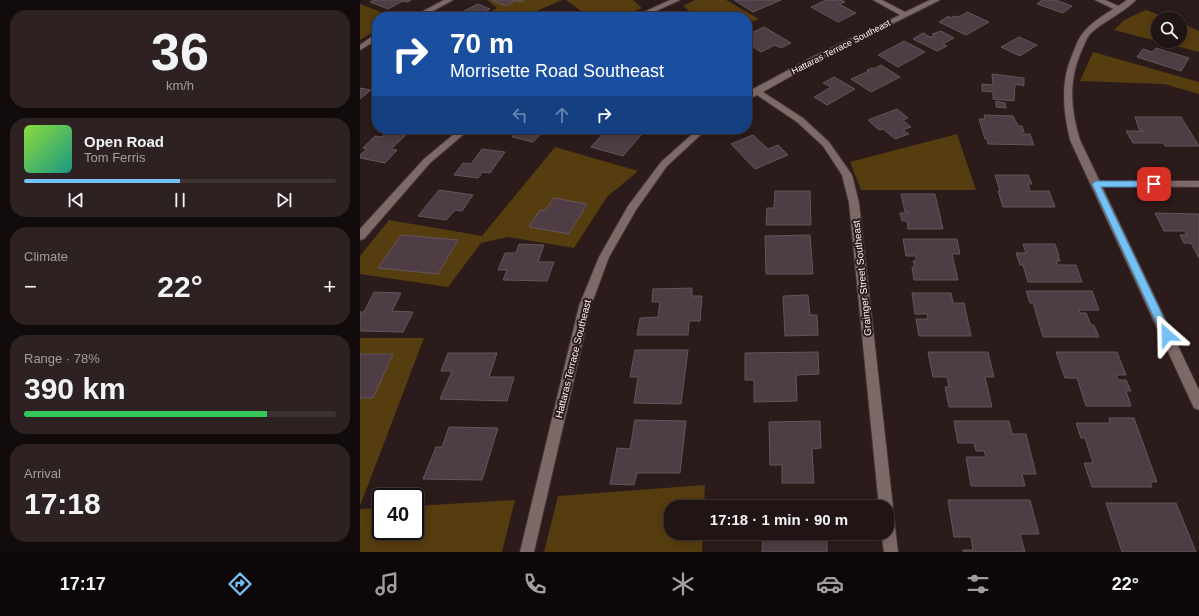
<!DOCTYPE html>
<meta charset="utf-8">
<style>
body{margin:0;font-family:Helvetica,sans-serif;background:#2d2122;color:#f1f3f6;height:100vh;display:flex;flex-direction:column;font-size:15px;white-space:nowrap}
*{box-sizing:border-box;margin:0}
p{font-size:13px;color:#a29ea0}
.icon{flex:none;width:22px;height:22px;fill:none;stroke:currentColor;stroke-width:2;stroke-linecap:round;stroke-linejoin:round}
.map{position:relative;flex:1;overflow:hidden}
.side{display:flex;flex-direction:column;gap:10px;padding:10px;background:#120b0b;width:360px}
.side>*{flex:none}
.guide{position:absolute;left:12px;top:12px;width:380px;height:122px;border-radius:16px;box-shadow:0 2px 10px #0003,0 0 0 1px #3d3334;background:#1a4fa0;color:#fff;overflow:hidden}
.tools{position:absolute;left:791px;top:12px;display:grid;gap:8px}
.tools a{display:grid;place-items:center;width:36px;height:36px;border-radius:50%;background:#201414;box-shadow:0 2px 10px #0003,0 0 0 1px #3d3334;font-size:20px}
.speed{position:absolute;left:12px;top:488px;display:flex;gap:8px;font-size:20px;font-weight:700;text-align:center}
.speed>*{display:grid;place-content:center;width:52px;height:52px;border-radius:50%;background:#201414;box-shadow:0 2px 10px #0003,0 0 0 1px #3d3334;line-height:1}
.speed .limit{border:2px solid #111;border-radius:6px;background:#fff;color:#111}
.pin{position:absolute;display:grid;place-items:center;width:34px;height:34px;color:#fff;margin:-17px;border-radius:8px;box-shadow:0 2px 6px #0006}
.me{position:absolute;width:44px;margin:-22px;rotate:335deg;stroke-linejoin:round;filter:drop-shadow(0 0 3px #0008)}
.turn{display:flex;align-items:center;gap:14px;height:84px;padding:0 12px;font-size:18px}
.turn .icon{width:52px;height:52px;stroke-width:2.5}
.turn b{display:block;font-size:28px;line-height:34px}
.lanes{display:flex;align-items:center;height:38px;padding:0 12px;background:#0003;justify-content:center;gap:20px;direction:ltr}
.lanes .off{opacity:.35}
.big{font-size:30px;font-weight:700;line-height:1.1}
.side .tile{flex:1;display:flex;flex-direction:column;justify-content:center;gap:6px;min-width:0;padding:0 14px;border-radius:16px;background:#2d2122}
.side .dial{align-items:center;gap:0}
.dial b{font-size:52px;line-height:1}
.song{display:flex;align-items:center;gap:12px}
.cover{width:48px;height:48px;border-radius:6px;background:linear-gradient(135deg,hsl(90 70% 55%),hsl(170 70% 35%))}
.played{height:4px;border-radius:2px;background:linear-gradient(90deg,#73c1f5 50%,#3d3334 50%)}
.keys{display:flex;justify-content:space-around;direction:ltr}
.heat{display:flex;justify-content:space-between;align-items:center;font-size:22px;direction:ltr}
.charge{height:6px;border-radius:3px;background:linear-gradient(90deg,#34c759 78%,#3d3334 0)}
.trip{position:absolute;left:304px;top:500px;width:230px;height:40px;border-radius:16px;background:#201414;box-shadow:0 2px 10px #0003,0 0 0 1px #3d3334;font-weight:700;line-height:40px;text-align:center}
.tabs{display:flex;height:64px;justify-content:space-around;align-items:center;background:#0d0808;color:#a29ea0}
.tabs .icon{width:28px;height:28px}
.tabs .selected{color:#73c1f5}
.tabs b{font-size:18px;color:#f1f3f6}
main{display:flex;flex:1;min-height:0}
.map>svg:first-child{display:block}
.green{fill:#563d0f}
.building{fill:#4e3d44;stroke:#66545b}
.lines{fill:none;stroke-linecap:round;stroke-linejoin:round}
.minor-casing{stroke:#423535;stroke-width:2}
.tertiary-casing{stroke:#423535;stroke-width:2}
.minor{fill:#7d6968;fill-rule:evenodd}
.tertiary{fill:#7d6968;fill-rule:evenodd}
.route{fill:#73c1f5;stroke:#4b7d9f}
.labels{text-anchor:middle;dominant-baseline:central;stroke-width:4;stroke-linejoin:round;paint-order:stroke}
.far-street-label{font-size:9px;fill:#fef2f1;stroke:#2b1b1a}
.street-label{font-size:10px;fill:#fef2f1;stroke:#2b1b1a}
</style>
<main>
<section class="side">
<div class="tile dial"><b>36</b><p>km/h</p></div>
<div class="tile">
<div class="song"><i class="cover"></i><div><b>Open Road</b><p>Tom Ferris</p></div></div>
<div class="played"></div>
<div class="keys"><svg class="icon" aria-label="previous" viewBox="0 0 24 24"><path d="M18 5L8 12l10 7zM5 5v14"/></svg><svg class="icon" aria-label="pause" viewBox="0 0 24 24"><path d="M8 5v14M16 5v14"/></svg><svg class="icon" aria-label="next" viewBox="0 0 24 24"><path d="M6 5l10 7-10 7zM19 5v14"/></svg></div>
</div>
<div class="tile"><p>Climate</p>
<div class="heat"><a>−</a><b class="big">22°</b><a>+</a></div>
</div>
<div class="tile"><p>Range · 78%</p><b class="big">390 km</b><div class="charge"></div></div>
<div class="tile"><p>Arrival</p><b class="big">17:18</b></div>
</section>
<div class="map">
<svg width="839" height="552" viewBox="0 0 839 552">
<rect width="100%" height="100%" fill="#2b1b1a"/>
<path class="green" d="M127,0H202L163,17H122L137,8Z
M206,0H273L282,8L260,17H229Z
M335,0H366L399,19L387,24V17H337L323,6Z
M0,4L34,17H17V30L0,40Z
M786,10L811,19H798V41H820V22L839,31V52L754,30L764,20Z
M733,52L839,82V94L804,84L720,81Z
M597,134L616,190H501L490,162Z
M195,147L278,171L247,197L214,248L148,237L121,243L88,287L0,274V256L29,220L122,236Z
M0,338H64L0,506Z
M345,485L344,507H311V533H343L342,552H184L198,496Z
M155,500L142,552H0V509L21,508V531H55V506Z"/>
<path class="building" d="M14,0H51L47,2L43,1L28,9L10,2Z
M132,0H164L161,2L156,0L146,6Z
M374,0H421L393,12Z
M466,0H481L485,2L479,4L496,13L478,22L451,7Z
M682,0H696L712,6L703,13L677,4Z
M118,4L130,9L114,17H100L96,15Z
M607,12L629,22L606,35L579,22L589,16L591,18L595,16L599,17Z
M404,27L431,43L421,48L415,45L401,52L387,43V35Z
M581,31L594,38L583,44L587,46L577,51L553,39L563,33L570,37L575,36L572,34Z
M659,37L677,45L660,56L641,47Z
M544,41L565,52L538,67L518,55Z
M796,48L829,58L821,71L777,57L783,49L792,52Z
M521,65L540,77L511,92L491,79L509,71L507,70L512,68L514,69Z
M632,74L664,78V86L655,84L654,101L633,99V92L622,91V84L633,85Z
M474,77L495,89L467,105L454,97L471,87L463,83Z
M0,88L11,90L0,99Z
M636,101L645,103L646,108L636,107Z
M537,109L548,118L543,120L551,127L543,130L549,134L535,139L523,129L519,130L508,120Z
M624,115L653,116L658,126H662L664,132H660L661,134H670L674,145L628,144L627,139H625L619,119H625Z
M775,117H821L839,146H805L803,143H773L766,131H783L779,129Z
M160,129H186L173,142L152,137Z
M247,129H286L263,156L231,147Z
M28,131L46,135L31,149L37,150L25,163L0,158V155L7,149L3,148L15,136L22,137Z
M393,135L408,149L418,145L428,155L395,169L371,144Z
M122,149L145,152L130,173L123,172L118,178L94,175L103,163L111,164Z
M635,175H668L672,184H668L670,191H689L695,207H643L638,191H640Z
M79,190L113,195L102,211L95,210L86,220L58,216Z
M415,191H450L451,225H406L407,208H414Z
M541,194H575L583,229H548L547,221H542L540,213H549L548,212H545Z
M194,198L227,204L209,234L169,227L180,210L185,211Z
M795,213L839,214V258L831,243H824L820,235H827L824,231H804Z
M41,235L98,240L78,274L18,268Z
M450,235L453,274H406L405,236Z
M543,239H597L600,254H592L598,280H554L552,267H555L553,261H556V256H546Z
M159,244L184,245L178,262H194L187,281L143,280L147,270H138L145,253H156Z
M663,244H695L699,256H698L700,261H696L698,265H716L722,282H668L663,265H660L656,253H666Z
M332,288V296H342L340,321H329L328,335H277L280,318L298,317L300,302H292L293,289Z
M666,291H732L739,310H719L720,313H726L731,325H734L739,337H683L673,303H670Z
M14,292L41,293L32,311L53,312L43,332L0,331V312H4Z
M552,293H591L593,303H604L611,336H559L556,319H568L567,314H555Z
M448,295L450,315H457L458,335L425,336L423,296Z
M275,350H328L321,404L274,403L278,377H270Z
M458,352L459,374L436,375L437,401L394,402V380H385V353Z
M568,352H628L634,377H625L632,407H589L585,387H589L587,377H573Z
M696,352H757L766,375H756L758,380H766L771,391H766L771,406H726L717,378H705Z
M88,353H137L129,377H154L147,401L80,399L92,371H81Z
M0,354H33L13,398H0Z
M749,418H774L797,482H790L792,487H732L724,463H733L725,438H721L716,423H750Z
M275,420L326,421L320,473H277L274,485L250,484L257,448L270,449Z
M460,421L461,448L452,449L454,483H422V465H410L409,422Z
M594,421H649L652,434H666L676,474H662L665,486H611L606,457H626L624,451H616L614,443H598Z
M89,427L138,428L122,480L63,479L76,447H82Z
M404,500L457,502V507H404Z
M588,500H670L679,534H660L665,552H603V550H613L611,537H594Z
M746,503H816L836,552H762Z
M403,533H458V538H467V552H402Z"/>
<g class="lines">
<g class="minor-casing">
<path id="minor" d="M84,0H93L62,17H52Z
M310,0H320L283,17H273Z
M513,0H522L545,12L570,0H580L460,60L403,92L443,118L469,142L492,175L499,203L533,507L531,512L534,518L538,552H524L521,533H527V507H519L489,203L482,175L463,146L437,122L397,95L387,100V94L393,89L454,56L540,15Z
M735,0H745L763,8L762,10H756Z
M14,35H17V40L0,50V45Z
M100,129H110L70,163L4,239L0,240V229L64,159Z
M338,129H347L307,166L276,210L249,257L231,306L174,552H160L219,306L239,257L268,206L301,162Z
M736,181H839V187L733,186L731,184Z"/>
</g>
<g class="tertiary-casing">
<path id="tertiary" d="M767,0H776C763,13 744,21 731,33C726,38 724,46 721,52C708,82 711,110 720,140L839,390V410L834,408L710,140C703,110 700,82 713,53C716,46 718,39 723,33C734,19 753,10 767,0Z"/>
</g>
<use href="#minor" class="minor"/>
<use href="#tertiary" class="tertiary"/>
</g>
<path class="route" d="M736,181H794L798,184L794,187H741L812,335L810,338H803L802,335L732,184Z"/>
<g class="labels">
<g class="far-street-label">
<text transform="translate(481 47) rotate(-27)">Hattaras Terrace Southeast</text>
</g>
<g class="street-label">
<text transform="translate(502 278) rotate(-96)">Grainger Street Southeast</text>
<text transform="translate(213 359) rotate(-76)">Hattaras Terrace Southeast</text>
</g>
</g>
</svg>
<div class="tools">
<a><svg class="icon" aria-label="search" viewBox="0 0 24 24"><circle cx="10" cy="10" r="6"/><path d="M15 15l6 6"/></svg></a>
</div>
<div class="speed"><div class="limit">40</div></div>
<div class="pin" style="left:794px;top:184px;background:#d93025"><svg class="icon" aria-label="arrive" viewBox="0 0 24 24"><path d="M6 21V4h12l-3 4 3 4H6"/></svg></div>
<svg class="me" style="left:807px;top:335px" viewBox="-20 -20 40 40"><path d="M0-17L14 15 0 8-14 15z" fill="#73c1f5" stroke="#fff" stroke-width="4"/></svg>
<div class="trip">17:18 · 1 min · 90 m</div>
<div class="guide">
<div class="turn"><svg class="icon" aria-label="right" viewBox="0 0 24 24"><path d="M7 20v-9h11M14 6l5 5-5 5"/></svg><div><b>70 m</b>Morrisette Road Southeast</div></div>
<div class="lanes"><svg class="icon off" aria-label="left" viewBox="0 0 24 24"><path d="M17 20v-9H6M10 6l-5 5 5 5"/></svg><svg class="icon off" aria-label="ahead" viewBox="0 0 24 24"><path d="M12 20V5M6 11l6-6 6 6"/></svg><svg class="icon" aria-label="right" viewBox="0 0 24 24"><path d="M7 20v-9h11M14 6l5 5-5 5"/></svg></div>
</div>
</div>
</main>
<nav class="tabs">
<b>17:17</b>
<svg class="icon selected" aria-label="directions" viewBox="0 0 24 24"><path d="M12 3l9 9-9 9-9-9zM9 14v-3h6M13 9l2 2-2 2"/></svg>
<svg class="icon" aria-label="music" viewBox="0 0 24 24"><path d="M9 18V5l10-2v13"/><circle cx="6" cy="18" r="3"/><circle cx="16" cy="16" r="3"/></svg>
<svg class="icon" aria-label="phone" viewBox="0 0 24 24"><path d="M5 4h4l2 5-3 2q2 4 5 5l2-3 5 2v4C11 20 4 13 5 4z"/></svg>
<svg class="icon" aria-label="climate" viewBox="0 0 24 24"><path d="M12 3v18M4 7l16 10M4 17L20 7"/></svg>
<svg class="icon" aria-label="car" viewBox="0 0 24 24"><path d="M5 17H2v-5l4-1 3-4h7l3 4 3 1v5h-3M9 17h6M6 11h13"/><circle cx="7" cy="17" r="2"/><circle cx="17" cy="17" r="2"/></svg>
<svg class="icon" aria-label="filters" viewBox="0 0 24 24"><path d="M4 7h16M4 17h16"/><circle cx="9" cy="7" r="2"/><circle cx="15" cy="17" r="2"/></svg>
<b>22°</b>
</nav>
